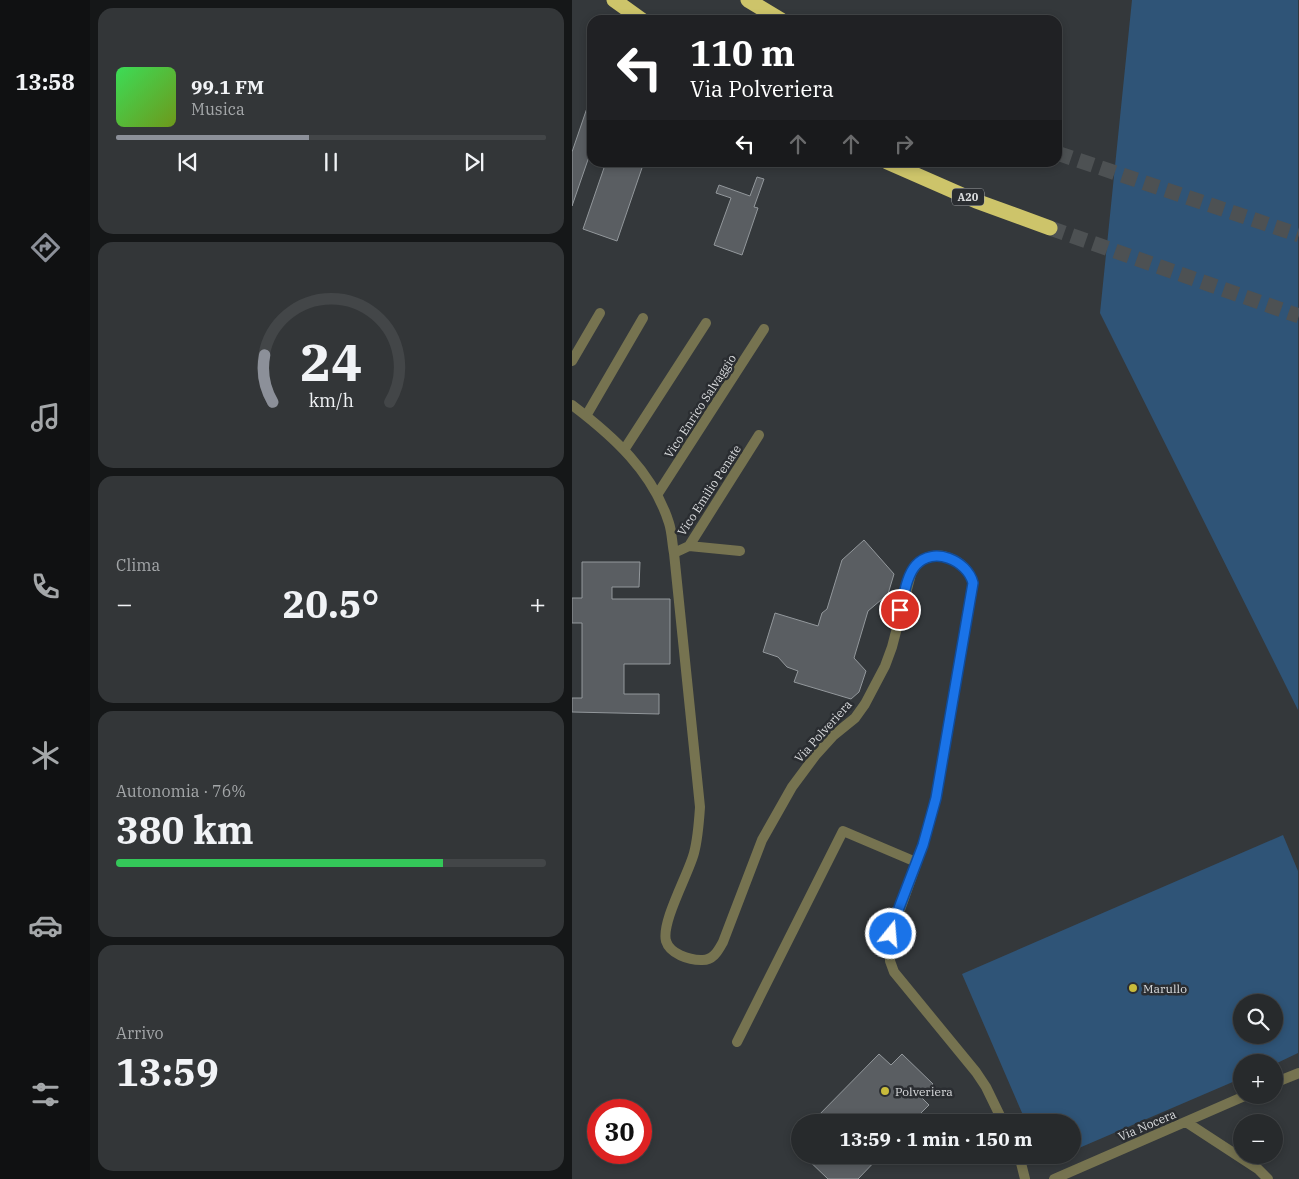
<!DOCTYPE html>
<html lang="it">
<meta charset="utf-8">
<style>
body{margin:0;font-family:"IBM Plex Serif",serif;background:#333638;color:#f1f3f6;height:100vh;display:flex;flex-direction:column;font-size:19px;white-space:nowrap}
*{box-sizing:border-box;margin:0}
p{font-size:16px;color:#a4a7a9}
.icon{flex:none;width:28px;height:28px;fill:none;stroke:currentColor;stroke-width:2;stroke-linecap:round;stroke-linejoin:round}
.map{position:relative;flex:1;overflow:hidden}
.sheet{display:flex;flex-direction:column;gap:8px;padding:8px;background:#151718;width:482px}
.sheet>*{flex:none}
.hud{position:absolute;left:15px;top:15px;width:475px;height:152px;border-radius:15px;box-shadow:0 2px 8px #0003,0 0 0 1px #434648;background:#202124;color:#fff;overflow:hidden}
.controls{position:absolute;left:661px;top:994px;display:grid;gap:10px}
.controls a{display:grid;place-items:center;width:50px;height:50px;border-radius:50%;background:#272a2c;box-shadow:0 2px 8px #0003,0 0 0 1px #434648;font-size:25px}
.speed{position:absolute;left:15px;top:1099px;display:flex;gap:10px;font-size:25px;font-weight:700;text-align:center}
.speed>*{display:grid;place-content:center;width:65px;height:65px;border-radius:50%;background:#272a2c;box-shadow:0 2px 8px #0003,0 0 0 1px #434648;line-height:1}
.speed .limit{border:8px solid #d22;background:#fff;color:#111}
.pin{position:absolute;display:grid;place-items:center;width:42px;height:42px;color:#fff;margin:-21px;border:2px solid #fff;border-radius:50%;box-shadow:0 1px 5px #0007}
.me{position:absolute;width:55px;margin:-28px;rotate:17deg;stroke-linejoin:round;filter:drop-shadow(0 0 4px #0008)}
.turn{display:flex;align-items:center;gap:18px;height:105px;padding:0 20px;font-size:22px}
.turn .icon{width:65px;height:65px;stroke-width:2.5}
.turn b{display:block;font-size:35px;line-height:42px}
.lanes{display:flex;align-items:center;height:48px;padding:0 20px;background:#0003;justify-content:center;gap:25px;direction:ltr}
.lanes .off{opacity:.35}
.big{font-size:38px;font-weight:700;line-height:1.1}
.sheet .tile{flex:1;display:flex;flex-direction:column;justify-content:center;gap:8px;min-width:0;padding:0 18px;border-radius:15px;background:#333638}
.sheet .dial{align-items:center;gap:0}
.dial svg{height:130px;overflow:visible;fill:none;stroke:#434648;stroke-width:7;stroke-linecap:round;text-anchor:middle}
.dial text{fill:#f1f3f6;stroke:none}
.song{display:flex;align-items:center;gap:15px}
.cover{width:60px;height:60px;border-radius:8px;background:linear-gradient(135deg,hsl(130 70% 55%),hsl(80 70% 35%))}
.played{height:5px;border-radius:2px;background:linear-gradient(90deg,#8c9099 45%,#434648 45%)}
.keys{display:flex;justify-content:space-around;direction:ltr}
.heat{display:flex;justify-content:space-between;align-items:center;font-size:28px;direction:ltr}
.charge{height:8px;border-radius:4px;background:linear-gradient(90deg,#34c759 76%,#434648 0)}
.trip{position:absolute;left:219px;top:1114px;width:290px;height:50px;border-radius:25px;background:#272a2c;box-shadow:0 2px 8px #0003,0 0 0 1px #434648;font-weight:700;line-height:50px;text-align:center}
main{display:flex;flex:1;min-height:0}
.tabs{display:flex;flex-direction:column;width:90px;justify-content:space-around;align-items:center;background:#101112;color:#a4a7a9}
.tabs .icon{width:35px;height:35px}
.tabs .active{color:#8c9099}
.tabs b{font-size:22px;color:#f1f3f6}
.map>svg:first-child{display:block}
.green{fill:#2f5477;fill-rule:evenodd}
.building{fill:#5a5e62;stroke:#93989c}
.lines{fill:none;stroke-linecap:round;stroke-linejoin:round}
.motorway-tunnel{stroke:#4d5153;stroke-width:15;stroke-dasharray:15 8;stroke-linecap:butt}
.service{stroke:#767350;stroke-width:10}
.minor{stroke:#767350;stroke-width:10}
.motorway{stroke:#cdc46a;stroke-width:15}
.route-casing{stroke:#114b97;stroke-width:12}
.route{stroke:#1a73e8;stroke-width:9}
.poi-dot{fill:#c8bb3b;stroke:#2a2d31;stroke-width:2}
.labels{text-anchor:middle;dominant-baseline:central;stroke-width:5;stroke-linejoin:round;paint-order:stroke}
.shield{fill:#2a2d31;stroke:#a5a8aa;stroke-width:1}
.shield-label{font-size:11px;font-weight:bold;fill:#dadcde}
.street-label{font-size:12px;fill:#dadcde;stroke:#2a2d31}
.poi-label{font-size:12px;fill:#dadcde;stroke:#2a2d31;text-anchor:start}
</style>
<main>
<nav class="tabs">
<b>13:58</b>
<svg class="icon active" aria-label="directions" viewBox="0 0 24 24"><path d="M12 3l9 9-9 9-9-9zM9 14v-3h6M13 9l2 2-2 2"/></svg>
<svg class="icon" aria-label="music" viewBox="0 0 24 24"><path d="M9 18V5l10-2v13"/><circle cx="6" cy="18" r="3"/><circle cx="16" cy="16" r="3"/></svg>
<svg class="icon" aria-label="phone" viewBox="0 0 24 24"><path d="M5 4h4l2 5-3 2q2 4 5 5l2-3 5 2v4C11 20 4 13 5 4z"/></svg>
<svg class="icon" aria-label="climate" viewBox="0 0 24 24"><path d="M12 3v18M4 7l16 10M4 17L20 7"/></svg>
<svg class="icon" aria-label="car" viewBox="0 0 24 24"><path d="M5 17H2v-5l4-1 3-4h7l3 4 3 1v5h-3M9 17h6M6 11h13"/><circle cx="7" cy="17" r="2"/><circle cx="17" cy="17" r="2"/></svg>
<svg class="icon" aria-label="filters" viewBox="0 0 24 24"><path d="M4 7h16M4 17h16"/><circle cx="9" cy="7" r="2"/><circle cx="15" cy="17" r="2"/></svg>
</nav>
<section class="sheet">
<div class="tile">
<div class="song"><i class="cover"></i><div><b>99.1 FM</b><p>Musica</p></div></div>
<div class="played"></div>
<div class="keys"><svg class="icon" aria-label="previous" viewBox="0 0 24 24"><path d="M18 5L8 12l10 7zM5 5v14"/></svg><svg class="icon" aria-label="pause" viewBox="0 0 24 24"><path d="M8 5v14M16 5v14"/></svg><svg class="icon" aria-label="next" viewBox="0 0 24 24"><path d="M6 5l10 7-10 7zM19 5v14"/></svg></div>
</div>
<div class="tile dial"><svg viewBox="0 0 100 80">
<path d="M14 69A42 42 0 1 1 86 69"/>
<path d="M14 69A42 42 0 0 1 9 40" stroke="#8c9099"/>
<text x="50" y="56" font-size="32" font-weight="700">24</text>
<text x="50" y="72" font-size="11">km/h</text>
</svg></div>
<div class="tile"><p>Clima</p>
<div class="heat"><a>−</a><b class="big">20.5°</b><a>+</a></div>
</div>
<div class="tile"><p>Autonomia · 76%</p><b class="big">380 km</b><div class="charge"></div></div>
<div class="tile"><p>Arrivo</p><b class="big">13:59</b></div>
</section>
<div class="map">
<svg width="727" height="1179" viewBox="0 0 727 1179">
<rect width="100%" height="100%" fill="#34383b"/>
<path class="green" d="M560,0H726V710L528,313Z
M711,835L726,871V1053L703,1064L670,1062V1078L500,1151V1122H454L390,974ZM670,1002H702V1035H670Z"/>
<path class="building" d="M15,108L20,110V148L0,206V152Z
M34,162H72L45,241L11,229Z
M185,177L192,179L182,207L186,208L170,255L142,245L159,198L144,193L147,185L178,196Z
M292,540L322,574L316,594L296,611L282,658L294,671L287,692L279,699L222,682L226,671L215,667L206,657L191,652L203,613L246,626L250,613L255,609L270,560Z
M10,562H68L67,587H40V599H98V664H52V694H87V714L0,712V698H10V623H0V598H10Z
M307,1054L319,1065L330,1054L361,1084L349,1097L357,1105L340,1122H240Z
M231,1155H309L286,1179H256Z"/>
<g class="lines">
<path class="motorway-tunnel" d="M485,153L727,235
M478,228L727,316"/>
<path class="service" d="M0,361L28,313"/>
<path class="minor" d="M0,405C41,436 81,472 97,523C100,532 100,543 102,553L128,807C127,822 126,838 122,853C117,873 89,922 94,941C98,954 117,960 129,960C141,961 146,951 151,942L190,840L220,787L243,756L262,735L283,718L293,704L313,666L320,647L339,574C342,568 345,563 352,559C371,549 396,563 401,583L364,798L351,845L319,935L318,961L322,972L404,1072L414,1087L431,1122
M14,416L71,318
M52,450L134,323
M85,495L192,329
M117,546L168,551
M102,553L117,546L187,435
M165,1042L271,831L344,862
M702,1083L727,1073
M614,1122L686,1169L696,1179
M447,1155L453,1179
M482,1179L675,1095"/>
<path class="motorway" d="M42,0L70,20
M176,0L209,20
M315,162L404,201L478,228"/>
</g>
<g class="lines">
<g class="route-casing">
<path id="route" d="M319,934L322,921L351,845L364,798L401,583C395,560 361,546 344,565C334,576 332,597 328,610"/>
</g>
<use href="#route" class="route"/>
</g>
<g class="poi-dot">
<circle cx="561" cy="988" r="5"/>
<circle cx="313" cy="1091" r="5"/>
</g>
<g class="labels">
<rect class="shield" x="380" y="188.5" width="32" height="17" rx="4"/>
<g class="shield-label">
<text x="396" y="197">A20</text>
</g>
<g class="street-label">
<text transform="translate(128 406) rotate(-57)">Vico Enrico Salvaggio</text>
<text transform="translate(137 490) rotate(-57)">Vico Emilio Penate</text>
<text transform="translate(251 731) rotate(-48)">Via Polveriera</text>
<text transform="translate(575 1125) rotate(-23)">Via Nocera</text>
</g>
<g class="poi-label">
<text x="571" y="988">Marullo</text>
<text x="323" y="1091">Polveriera</text>
</g>
</g>
</svg>
<div class="controls">
<a><svg class="icon" aria-label="search" viewBox="0 0 24 24"><circle cx="10" cy="10" r="6"/><path d="M15 15l6 6"/></svg></a>
<a>+</a>
<a>−</a>
</div>
<div class="speed"><div class="limit">30</div></div>
<div class="pin" style="left:328px;top:610px;background:#d93025"><svg class="icon" aria-label="arrive" viewBox="0 0 24 24"><path d="M6 21V4h12l-3 4 3 4H6"/></svg></div>
<svg class="me" style="left:319px;top:934px" viewBox="-20 -20 40 40"><circle r="17" fill="#1a73e8" stroke="#fff" stroke-width="3"/><path d="M0-11L8 9 0 5-8 9z" fill="#fff"/></svg>
<div class="trip">13:59 · 1 min · 150 m</div>
<div class="hud">
<div class="turn"><svg class="icon" aria-label="left" viewBox="0 0 24 24"><path d="M17 20v-9H6M10 6l-5 5 5 5"/></svg><div><b>110 m</b>Via Polveriera</div></div>
<div class="lanes"><svg class="icon" aria-label="left" viewBox="0 0 24 24"><path d="M17 20v-9H6M10 6l-5 5 5 5"/></svg><svg class="icon off" aria-label="ahead" viewBox="0 0 24 24"><path d="M12 20V5M6 11l6-6 6 6"/></svg><svg class="icon off" aria-label="ahead" viewBox="0 0 24 24"><path d="M12 20V5M6 11l6-6 6 6"/></svg><svg class="icon off" aria-label="right" viewBox="0 0 24 24"><path d="M7 20v-9h11M14 6l5 5-5 5"/></svg></div>
</div>
</div>
</main>
